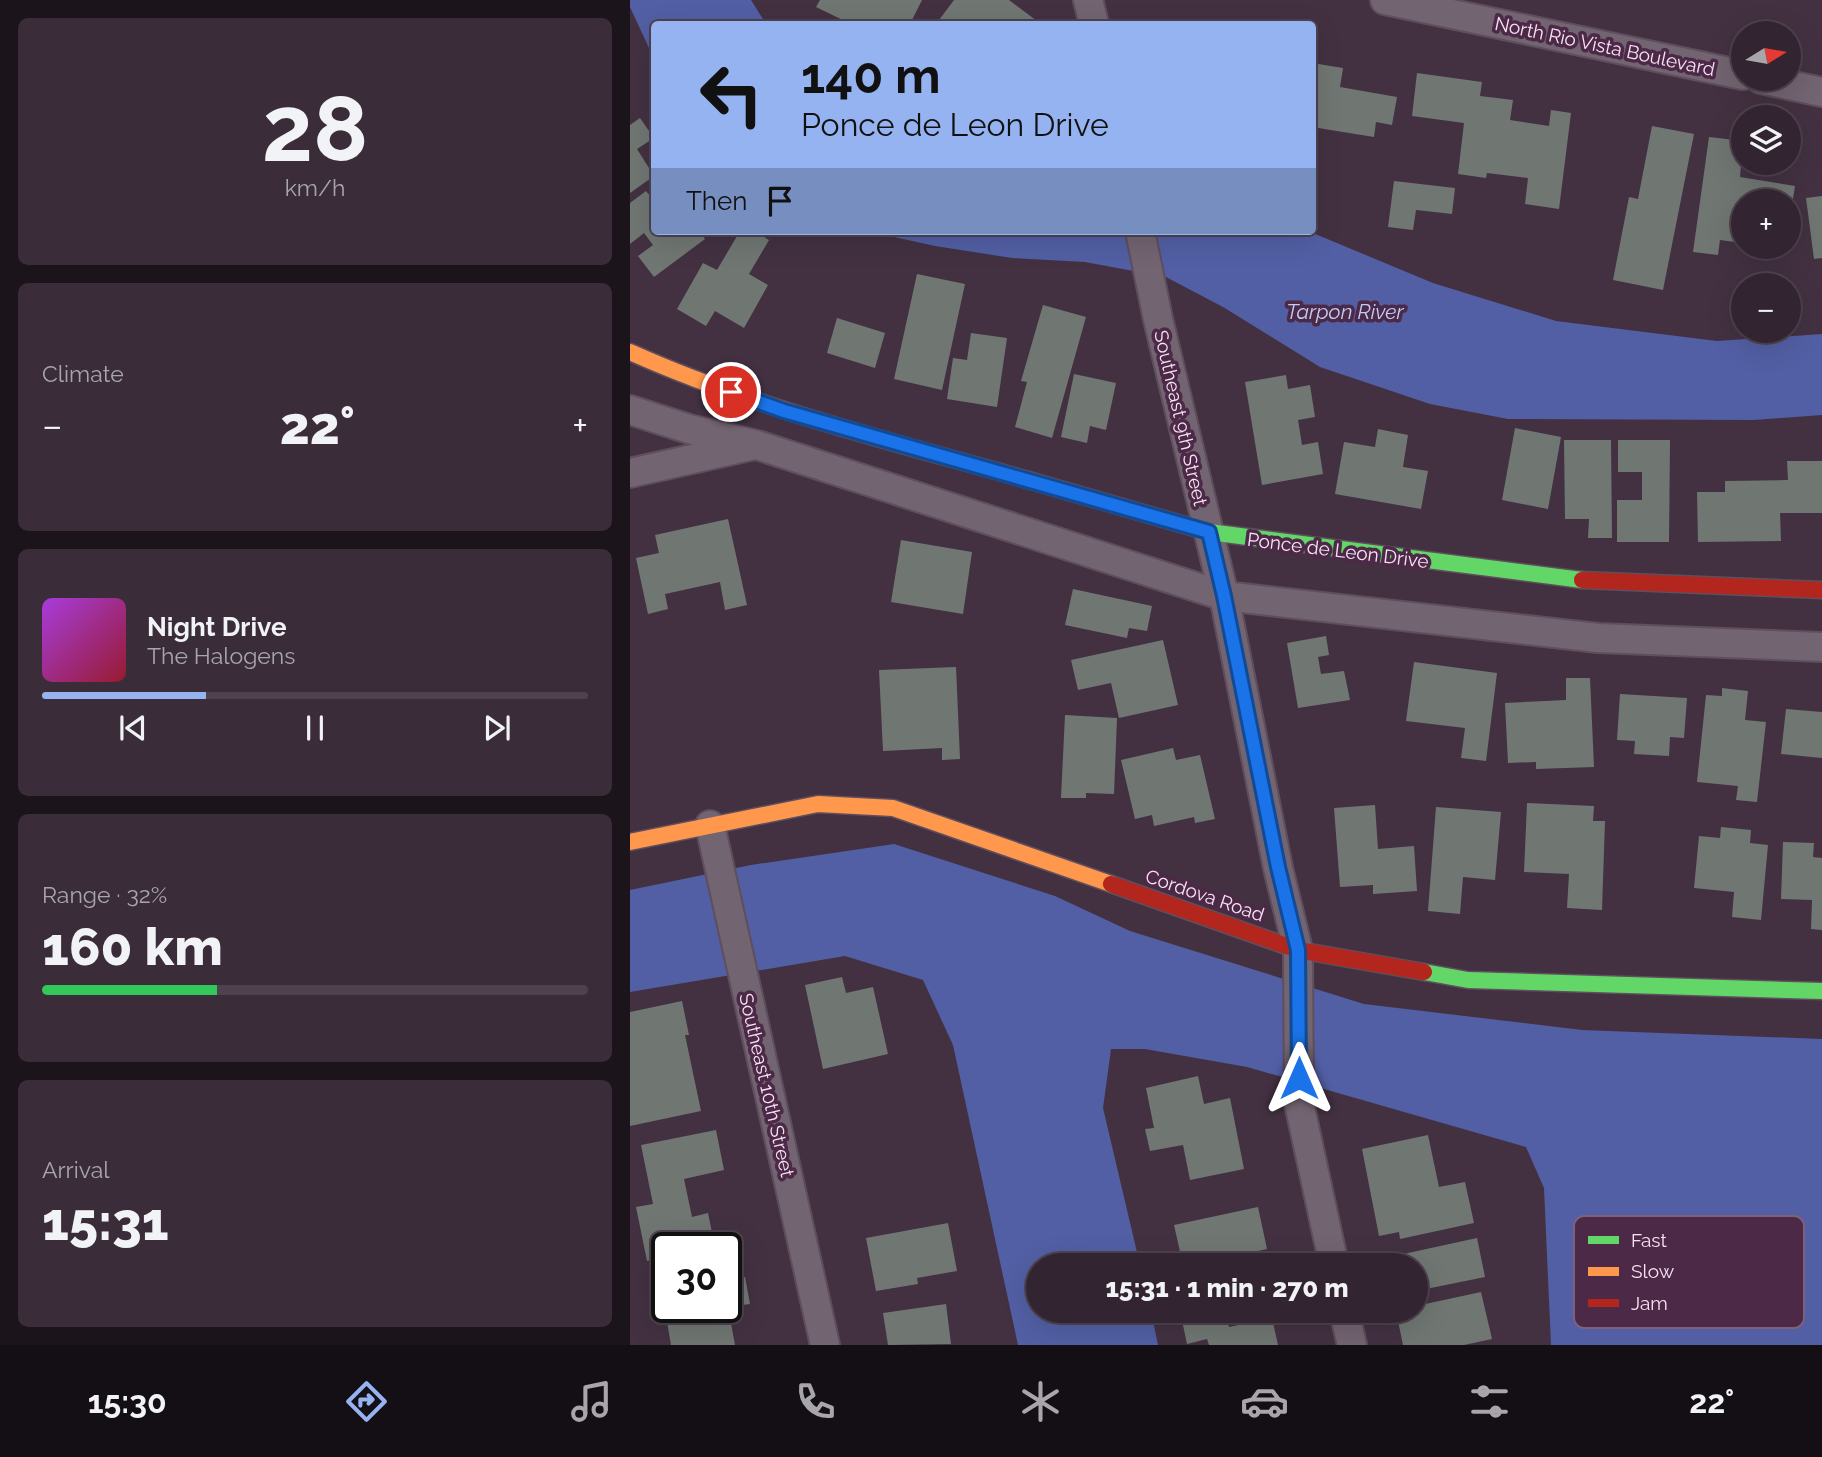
<!DOCTYPE html>
<meta charset="utf-8">
<style>
body{margin:0;font-family:Raleway,sans-serif;background:#3a2d39;color:#f1f3f6;height:100vh;display:flex;flex-direction:column;font-size:26px;white-space:nowrap}
*{box-sizing:border-box;margin:0}
p{font-size:23px;color:#a8a5ab}
.icon{flex:none;width:38px;height:38px;fill:none;stroke:currentColor;stroke-width:2;stroke-linecap:round;stroke-linejoin:round}
.map{position:relative;flex:1;overflow:hidden}
.sheet{display:flex;flex-direction:column;gap:18px;padding:18px;background:#1c141b;width:630px}
.sheet>*{flex:none}
.hud{position:absolute;left:21px;top:21px;width:665px;height:214px;border-radius:7px;box-shadow:0 7px 28px #0002,0 0 0 2px #4d424d;background:#95b2f1;color:#111;overflow:hidden}
.needle{width:46px;rotate:79deg}
.tools{position:absolute;left:1101px;top:21px;display:grid;gap:14px}
.tools a{display:grid;place-items:center;width:70px;height:70px;border-radius:50%;background:#322531;box-shadow:0 7px 28px #0002,0 0 0 2px #4d424d;font-size:35px}
.speed{position:absolute;left:21px;top:1232px;display:flex;gap:14px;font-size:35px;font-weight:700;text-align:center}
.speed>*{display:grid;place-content:center;width:91px;height:91px;border-radius:50%;background:#322531;box-shadow:0 7px 28px #0002,0 0 0 2px #4d424d;line-height:1}
.speed .limit{border:4px solid #111;border-radius:10px;background:#fff;color:#111}
.pin{position:absolute;display:grid;place-items:center;width:60px;height:60px;color:#fff;margin:-30px;border:4px solid #fff;border-radius:50%;box-shadow:0 2px 7px #0007}
.me{position:absolute;width:77px;margin:-38px;rotate:0deg;stroke-linejoin:round;filter:drop-shadow(0 0 5px #0008)}
.turn{display:flex;align-items:center;gap:24px;height:147px;padding:0 35px;font-size:32px}
.turn .icon{width:91px;height:91px;stroke-width:2.5}
.turn b{display:block;font-size:49px;line-height:60px}
.then{display:flex;align-items:center;height:66px;padding:0 35px;background:#0003;gap:14px;font-size:26px}
.big{font-size:52px;font-weight:800;line-height:1.1}
.sheet .card{flex:1;display:flex;flex-direction:column;justify-content:center;gap:10px;min-width:0;padding:0 24px;border-radius:10px;background:#3a2d39}
.sheet .dial{align-items:center;gap:0}
.dial b{font-size:91px;line-height:1}
.song{display:flex;align-items:center;gap:21px}
.cover{width:84px;height:84px;border-radius:10px;background:linear-gradient(135deg,hsl(280 70% 55%),hsl(350 70% 35%))}
.played{height:7px;border-radius:4px;background:linear-gradient(90deg,#95b2f1 30%,#4d424d 30%)}
.keys{display:flex;justify-content:space-around;direction:ltr}
.heat{display:flex;justify-content:space-between;align-items:center;font-size:38px;direction:ltr}
.charge{height:10px;border-radius:5px;background:linear-gradient(90deg,#34c759 32%,#4d424d 0)}
.trip{position:absolute;left:396px;top:1253px;width:402px;height:70px;border-radius:35px;background:#322531;box-shadow:0 7px 28px #0002,0 0 0 2px #4d424d;font-weight:800;line-height:70px;text-align:center}
.menu{display:flex;height:112px;justify-content:space-around;align-items:center;background:#140f14;color:#a8a5ab}
.menu .icon{width:49px;height:49px}
.menu .on{color:#95b2f1}
.menu b{font-size:32px;color:#f1f3f6}
main{display:flex;flex:1;min-height:0}
.map>svg:first-child{display:block}
.water{fill:#525fa4}
.building{fill:#707773}
.lines{fill:none;stroke-linecap:round;stroke-linejoin:round}
.street-casing{stroke:#5f4e5d;stroke-width:32}
.fast-casing{stroke:#5f4e5d;stroke-width:19}
.slow-casing{stroke:#5f4e5d;stroke-width:19}
.jam-casing{stroke:#5f4e5d;stroke-width:19}
.street{stroke:#726470;stroke-width:28}
.fast{stroke:#63d668;stroke-width:16}
.slow{stroke:#ff974d;stroke-width:16}
.jam{stroke:#b3261e;stroke-width:16}
.route-casing{stroke:#114b97;stroke-width:18}
.route{stroke:#1a73e8;stroke-width:12}
.labels{text-anchor:middle;dominant-baseline:central;stroke-width:7;stroke-linejoin:round;paint-order:stroke}
.street-label{font-size:19px;fill:#f9e2f5;stroke:#4b2947}
.water-label{font-size:21px;font-style:italic;fill:#c0ccf6;stroke:#4b2947}
.key{fill:#4b2947;stroke:#7f607b;stroke-width:2}
.key-label{font-size:19px;fill:#f9e2f5}
</style>
<main>
<section class="sheet">
<div class="card dial"><b>28</b><p>km/h</p></div>
<div class="card"><p>Climate</p>
<div class="heat"><a>−</a><b class="big">22°</b><a>+</a></div>
</div>
<div class="card">
<div class="song"><i class="cover"></i><div><b>Night Drive</b><p>The Halogens</p></div></div>
<div class="played"></div>
<div class="keys"><svg class="icon" aria-label="previous" viewBox="0 0 24 24"><path d="M18 5L8 12l10 7zM5 5v14"/></svg><svg class="icon" aria-label="pause" viewBox="0 0 24 24"><path d="M8 5v14M16 5v14"/></svg><svg class="icon" aria-label="next" viewBox="0 0 24 24"><path d="M6 5l10 7-10 7zM19 5v14"/></svg></div>
</div>
<div class="card"><p>Range · 32%</p><b class="big">160 km</b><div class="charge"></div></div>
<div class="card"><p>Arrival</p><b class="big">15:31</b></div>
</section>
<div class="map">
<svg width="1192" height="1345" viewBox="0 0 1192 1345">
<rect width="100%" height="100%" fill="#433141"/>
<path class="water" d="M0,0H121L136,24H24V59L0,7Z
M237,231H678L803,283L926,321L1087,341L1192,334V415L1124,420L878,419L800,404L690,367L593,307L536,277L455,262L382,258L305,246Z
M264,844L425,896L500,931L734,1004L952,1030L1192,1039V1345H921L914,1188L896,1147L617,1067L515,1049H481L473,1108L510,1265H408V1311H521L528,1345H388L323,1045L293,980L215,956L0,992V890L121,865Z"/>
<path class="building" d="M190,0H292L280,24H221L186,7Z
M324,0H379L411,24H306Z
M682,63L713,68L710,87L767,97L762,125L746,122L744,137L682,127Z
M787,73L852,82L850,96L883,100L880,120L919,126L921,110L941,113L929,209L895,204L898,178L857,173L856,178L828,174L834,123L782,116Z
M10,118L24,138L7,149L24,176L0,193V125Z
M1022,126L1064,134L1033,290L983,280L999,197L1008,199Z
M1079,137L1113,141L1110,177L1165,186L1160,218L1158,201H1113V243L1090,240L1088,255L1063,252Z
M764,181L825,188L822,214L786,210L783,230L758,227Z
M16,191L21,197L24,195V231H69L75,239L24,277L8,256L23,245L14,233L0,244V203Z
M1192,196V258L1184,259L1176,198Z
M110,231H124L139,240L119,274L138,285L114,328L85,311L76,326L47,309L73,263L87,270Z
M287,274L335,284L312,390L264,379Z
M413,305L456,317L422,438L385,427L397,382L391,381Z
M207,318L255,333L245,368L197,353Z
M341,333L377,338L367,407L317,399L323,358L337,360Z
M444,374L486,383L476,430L460,426L457,443L431,437Z
M656,375L658,389L680,385L685,417L668,420L672,445L688,442L693,474L632,485L615,382Z
M885,428L931,437L918,509L872,500Z
M748,429L778,435L773,467L798,471L791,509L705,494L714,442L745,447Z
M934,440H981L982,538H958L959,519H935Z
M988,440H1040L1039,542H987V500H1012V472H988Z
M1157,461H1192V513H1150L1151,541L1068,542L1067,492H1095V481L1158,480Z
M98,519L117,605L95,610L90,582L35,594L38,609L18,614L6,558L29,553L25,535Z
M271,540L342,552L333,614L261,602Z
M443,589L522,606L517,631L499,628L497,638L435,625Z
M696,636L699,655L688,657L691,674L714,671L720,700L668,708L657,643Z
M533,640L548,705L489,718L481,683L448,690L441,660Z
M784,662L867,673L856,761L831,758L835,728L776,721Z
M326,667L330,759L312,760V748L253,751L249,670Z
M936,678H960L964,767L906,769V762L878,763L875,703L936,700Z
M1092,688L1118,691L1115,720L1136,722L1127,802L1106,800L1108,786L1067,782L1076,695L1092,696Z
M990,694L1057,698L1054,738L1040,737L1039,756L1004,754L1005,741L987,740Z
M1156,709L1192,712V758L1151,754Z
M435,715L487,718L484,794L456,793V798H431Z
M543,748L546,760L570,755L585,819L565,823L564,817L524,826L522,815L505,819L491,760Z
M897,803L964,806L963,821H975L972,910L937,908L939,874L894,872Z
M745,805L748,849L784,846L787,891L743,894V885L710,887L704,808Z
M806,807L871,812L865,880L833,877L830,914L798,911Z
M1091,827L1121,830L1120,843L1138,845L1131,920L1102,917L1104,892L1064,888L1069,836L1090,838Z
M1153,842L1184,843L1183,857L1192,858V930L1181,929L1182,900L1151,899Z
M212,977L216,993L243,987L258,1054L193,1069L175,985Z
M52,1001L59,1035H55L71,1111L0,1126V1012Z
M568,1076L574,1104L600,1098L614,1169L560,1180L553,1145L520,1151L515,1129L524,1128L516,1088Z
M86,1130L94,1170L54,1179L62,1217L78,1213L85,1247L37,1248V1257L17,1261L6,1207L23,1204L11,1145Z
M798,1135L809,1187L835,1182L844,1223L770,1239L769,1232L749,1236L732,1149Z
M628,1207L637,1249L619,1253L621,1265H553L544,1225Z
M318,1223L327,1271L287,1278L288,1284L246,1291L236,1238Z
M847,1238L855,1277L786,1291V1265H757L755,1258Z
M115,1277L120,1304L98,1307L105,1345H41L32,1292L37,1291V1307H96V1280Z
M851,1292L862,1339L834,1345H773L766,1311H786V1306Z
M316,1304L321,1344L258,1345L253,1313Z
M550,1311H596L599,1327L642,1318L648,1345H579L577,1339L557,1344Z"/>
<g class="lines">
<g class="street-casing">
<path id="street" d="M458,0L464,24
M755,0L1113,75
M1131,79L1192,92
M510,231L528,319L594,596L648,868L668,950L669,1103L704,1265
M0,410L59,429L127,445L594,596L968,638L1192,647
M0,473L120,446
M80,825L195,1345
M714,1311L722,1345"/>
</g>
<g class="fast-casing">
<path id="fast" d="M398,480L579,532L952,580
M794,972L838,980L1192,991"/>
</g>
<g class="slow-casing">
<path id="slow" d="M0,352C127,409 264,442 398,480
M0,842L188,804L263,808L481,884"/>
</g>
<g class="jam-casing">
<path id="jam" d="M952,580L1192,590
M481,884L668,950L794,972"/>
</g>
<use href="#street" class="street"/>
<use href="#fast" class="fast"/>
<use href="#slow" class="slow"/>
<use href="#jam" class="jam"/>
</g>
<g class="lines">
<g class="route-casing">
<path id="route" d="M101,392L154,411L579,532L594,596L648,867L668,950L669,1078"/>
</g>
<use href="#route" class="route"/>
</g>
<g class="labels">
<g class="street-label">
<text transform="translate(975 46) rotate(12)">North Rio Vista Boulevard</text>
<text transform="translate(551 418) rotate(77)">Southeast 9th Street</text>
<text transform="translate(708 550) rotate(7)">Ponce de Leon Drive</text>
<text transform="translate(575 895) rotate(19)">Cordova Road</text>
<text transform="translate(137 1085) rotate(77)">Southeast 10th Street</text>
</g>
<g class="water-label">
<text x="715" y="311">Tarpon River</text>
</g>
</g>
<rect x="944" y="1216" width="230" height="112" rx="10" class="key"/>
<rect x="958" y="1236" width="31" height="8" fill="#63d668"/>
<rect x="958" y="1267" width="31" height="9" fill="#ff974d"/>
<rect x="958" y="1299" width="31" height="8" fill="#b3261e"/>
<g class="key-label">
<text x="1001" y="1247">Fast</text>
<text x="1001" y="1278">Slow</text>
<text x="1001" y="1310">Jam</text>
</g>
</svg>
<div class="tools">
<a><svg class="needle" viewBox="-14 -14 28 28"><path d="M0-13l5 13h-10z" fill="#e53935"/><path d="M0 13l5-13h-10z" fill="#a8a5ab"/></svg></a>
<a><svg class="icon" aria-label="layers" viewBox="0 0 24 24"><path d="M12 4l9 5-9 5-9-5zM3 14l9 5 9-5"/></svg></a>
<a>+</a>
<a>−</a>
</div>
<div class="speed"><div class="limit">30</div></div>
<div class="pin" style="left:101px;top:392px;background:#d93025"><svg class="icon" aria-label="arrive" viewBox="0 0 24 24"><path d="M6 21V4h12l-3 4 3 4H6"/></svg></div>
<svg class="me" style="left:669px;top:1078px" viewBox="-20 -20 40 40"><path d="M0-17L14 15 0 8-14 15z" fill="#1a73e8" stroke="#fff" stroke-width="4"/></svg>
<div class="trip">15:31 · 1 min · 270 m</div>
<div class="hud">
<div class="turn"><svg class="icon" aria-label="left" viewBox="0 0 24 24"><path d="M17 20v-9H6M10 6l-5 5 5 5"/></svg><div><b>140 m</b>Ponce de Leon Drive</div></div>
<div class="then">Then<svg class="icon" aria-label="arrive" viewBox="0 0 24 24"><path d="M6 21V4h12l-3 4 3 4H6"/></svg></div>
</div>
</div>
</main>
<nav class="menu">
<b>15:30</b>
<svg class="icon on" aria-label="directions" viewBox="0 0 24 24"><path d="M12 3l9 9-9 9-9-9zM9 14v-3h6M13 9l2 2-2 2"/></svg>
<svg class="icon" aria-label="music" viewBox="0 0 24 24"><path d="M9 18V5l10-2v13"/><circle cx="6" cy="18" r="3"/><circle cx="16" cy="16" r="3"/></svg>
<svg class="icon" aria-label="phone" viewBox="0 0 24 24"><path d="M5 4h4l2 5-3 2q2 4 5 5l2-3 5 2v4C11 20 4 13 5 4z"/></svg>
<svg class="icon" aria-label="climate" viewBox="0 0 24 24"><path d="M12 3v18M4 7l16 10M4 17L20 7"/></svg>
<svg class="icon" aria-label="car" viewBox="0 0 24 24"><path d="M5 17H2v-5l4-1 3-4h7l3 4 3 1v5h-3M9 17h6M6 11h13"/><circle cx="7" cy="17" r="2"/><circle cx="17" cy="17" r="2"/></svg>
<svg class="icon" aria-label="filters" viewBox="0 0 24 24"><path d="M4 7h16M4 17h16"/><circle cx="9" cy="7" r="2"/><circle cx="15" cy="17" r="2"/></svg>
<b>22°</b>
</nav>
